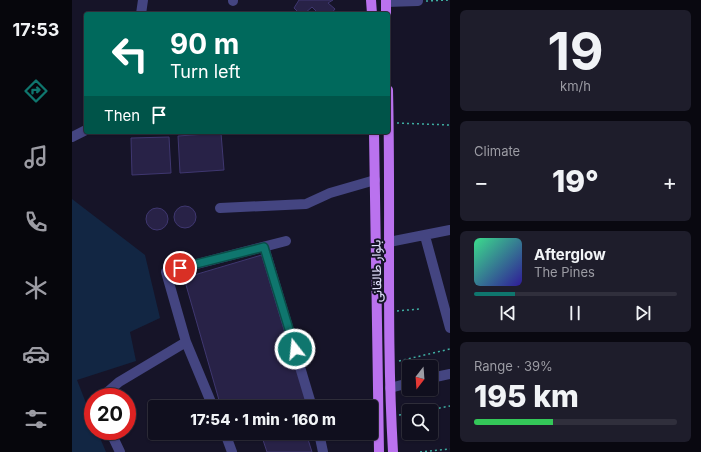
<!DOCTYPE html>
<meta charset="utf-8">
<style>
body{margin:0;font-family:Inter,Vazirmatn,sans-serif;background:#1e1d2b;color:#f1f3f6;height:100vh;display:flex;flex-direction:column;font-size:15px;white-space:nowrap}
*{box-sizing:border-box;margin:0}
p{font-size:13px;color:#9c9ca4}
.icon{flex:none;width:22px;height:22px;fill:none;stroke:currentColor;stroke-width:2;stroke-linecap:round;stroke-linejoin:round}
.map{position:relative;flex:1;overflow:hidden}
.details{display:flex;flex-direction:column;gap:10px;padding:10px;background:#090810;width:251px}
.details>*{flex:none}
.guide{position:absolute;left:12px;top:12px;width:306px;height:122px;border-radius:4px;box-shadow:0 1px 3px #0004,0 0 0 1px #302f3c;background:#00695c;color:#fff;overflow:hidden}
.needle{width:26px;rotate:197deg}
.controls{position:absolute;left:330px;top:360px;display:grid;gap:8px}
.controls a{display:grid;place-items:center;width:36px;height:36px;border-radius:4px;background:#100f1e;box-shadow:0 1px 3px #0004,0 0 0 1px #302f3c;font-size:20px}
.speed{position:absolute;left:12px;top:388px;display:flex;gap:8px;font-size:20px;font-weight:700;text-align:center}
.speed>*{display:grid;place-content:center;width:52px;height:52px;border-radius:50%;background:#100f1e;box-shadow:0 1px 3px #0004,0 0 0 1px #302f3c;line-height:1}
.speed .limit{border:6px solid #d22;background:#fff;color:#111}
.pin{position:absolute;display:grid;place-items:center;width:34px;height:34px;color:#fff;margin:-17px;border:2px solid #fff;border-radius:50%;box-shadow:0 1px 4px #0007}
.me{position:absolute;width:44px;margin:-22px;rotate:344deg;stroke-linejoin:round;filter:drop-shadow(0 0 3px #0008)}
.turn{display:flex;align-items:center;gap:14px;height:84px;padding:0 20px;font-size:18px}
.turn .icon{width:52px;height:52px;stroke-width:2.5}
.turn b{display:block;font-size:28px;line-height:34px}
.then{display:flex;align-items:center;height:38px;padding:0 20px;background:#0003;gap:8px;font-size:15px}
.big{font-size:30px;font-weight:800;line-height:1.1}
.details .widget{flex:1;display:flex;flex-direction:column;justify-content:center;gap:6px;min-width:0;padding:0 14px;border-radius:6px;background:#1e1d2b}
.details .dial{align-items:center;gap:0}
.dial b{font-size:52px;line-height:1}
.song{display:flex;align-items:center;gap:12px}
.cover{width:48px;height:48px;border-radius:6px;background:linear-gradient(135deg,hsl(150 70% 55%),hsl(250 70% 35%))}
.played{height:4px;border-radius:2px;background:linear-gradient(90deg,#0f766e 20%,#302f3c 20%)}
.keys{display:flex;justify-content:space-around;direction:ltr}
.heat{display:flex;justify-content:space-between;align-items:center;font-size:22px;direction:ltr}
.charge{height:6px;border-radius:3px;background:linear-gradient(90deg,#34c759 39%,#302f3c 0)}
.trip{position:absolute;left:76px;top:400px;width:230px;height:40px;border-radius:4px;background:#100f1e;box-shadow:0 1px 3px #0004,0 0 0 1px #302f3c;font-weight:800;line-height:40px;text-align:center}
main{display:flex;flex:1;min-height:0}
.tab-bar{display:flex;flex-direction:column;width:72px;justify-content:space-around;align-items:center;background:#06060c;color:#9c9ca4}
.tab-bar .icon{width:28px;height:28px}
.tab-bar .selected{color:#0f766e}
.tab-bar b{font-size:18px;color:#f1f3f6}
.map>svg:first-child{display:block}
.water{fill:#122643}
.building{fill:#282247;stroke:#3f3770}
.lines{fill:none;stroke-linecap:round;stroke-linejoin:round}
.path{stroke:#3faea2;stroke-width:1.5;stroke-dasharray:2 3;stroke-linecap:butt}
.minor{stroke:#444581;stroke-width:10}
.major{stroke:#ba72ee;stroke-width:10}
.route-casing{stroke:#0a4d48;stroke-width:10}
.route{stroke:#0f766e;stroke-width:7}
.labels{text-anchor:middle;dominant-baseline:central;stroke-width:4;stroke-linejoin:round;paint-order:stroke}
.street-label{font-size:13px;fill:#e0dffb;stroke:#161428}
</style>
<main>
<nav class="tab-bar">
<b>17:53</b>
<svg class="icon selected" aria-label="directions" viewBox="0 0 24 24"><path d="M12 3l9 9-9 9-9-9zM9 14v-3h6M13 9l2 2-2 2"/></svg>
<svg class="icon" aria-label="music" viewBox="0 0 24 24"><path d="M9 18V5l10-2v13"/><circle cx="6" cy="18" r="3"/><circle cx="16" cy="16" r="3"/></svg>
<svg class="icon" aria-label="phone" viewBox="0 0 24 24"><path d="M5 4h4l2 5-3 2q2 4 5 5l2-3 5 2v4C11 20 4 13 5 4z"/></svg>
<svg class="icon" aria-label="climate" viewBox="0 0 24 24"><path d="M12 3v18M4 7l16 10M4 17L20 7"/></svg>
<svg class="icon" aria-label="car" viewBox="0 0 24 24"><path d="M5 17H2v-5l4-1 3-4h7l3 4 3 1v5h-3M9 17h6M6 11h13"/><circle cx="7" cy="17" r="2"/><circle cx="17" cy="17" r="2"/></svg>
<svg class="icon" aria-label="filters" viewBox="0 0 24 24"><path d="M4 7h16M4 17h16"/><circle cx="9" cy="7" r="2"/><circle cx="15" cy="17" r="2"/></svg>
</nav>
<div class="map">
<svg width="378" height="452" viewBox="0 0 378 452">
<rect width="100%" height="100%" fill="#161428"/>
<path class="water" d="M0,199L73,255L88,318L58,332L64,361L5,380L21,421V431H25L34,452H0Z"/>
<path class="building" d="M227,0H261L256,3L263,9L259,14H247L240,7L232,14H228L222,8Z
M149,133L152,170L108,173L106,136Z
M97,137L99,173L60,175L59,138Z
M102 217a11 11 0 1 1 22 0a11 11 0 1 1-22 0Z
M74 219a11 11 0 1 1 22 0a11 11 0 1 1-22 0Z
M193,254L235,400L212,407H149L112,278Z
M204,433H234L240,452H195L190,437Z"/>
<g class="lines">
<path class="path" d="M354,1L378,0
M325,123L378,125
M325,311L347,309
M327,361L378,349
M352,411L378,406
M327,415L337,414
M348,452L378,449"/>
<path class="minor" d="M161,0V1
M314,2L346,1V0
M69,14L71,0
M0,137L14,130
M148,208L234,204L258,193L303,180
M353,236L378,328
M317,242L378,230
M192,247L240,407
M114,342L141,407
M359,378L378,374
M318,388L337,383
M31,397L32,395L47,382L114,342L94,272L214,241
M38,431L48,452
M153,433L160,452
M247,433L251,452
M154,437L166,433"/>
<path class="major" d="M299,0L300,14
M314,0V14
M316,90C319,211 314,332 321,452
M302,132L307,452"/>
</g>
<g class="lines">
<g class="route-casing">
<path id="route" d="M108,268L192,247L223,349"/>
</g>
<use href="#route" class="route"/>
</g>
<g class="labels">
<g class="street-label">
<text transform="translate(304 271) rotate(-91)">بلوار طالقانی</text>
</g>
</g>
</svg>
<div class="controls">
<a><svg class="needle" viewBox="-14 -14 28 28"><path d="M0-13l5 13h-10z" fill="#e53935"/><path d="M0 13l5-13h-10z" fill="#9c9ca4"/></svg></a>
<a><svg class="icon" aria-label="search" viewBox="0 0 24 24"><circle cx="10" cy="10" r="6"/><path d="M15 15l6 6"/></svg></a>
</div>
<div class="speed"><div class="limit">20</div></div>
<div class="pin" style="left:108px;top:268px;background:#d93025"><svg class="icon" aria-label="arrive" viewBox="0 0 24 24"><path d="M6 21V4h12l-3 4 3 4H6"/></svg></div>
<svg class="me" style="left:223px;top:349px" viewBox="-20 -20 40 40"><circle r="17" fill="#0f766e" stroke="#fff" stroke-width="3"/><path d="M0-11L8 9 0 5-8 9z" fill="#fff"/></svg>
<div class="trip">17:54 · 1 min · 160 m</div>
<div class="guide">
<div class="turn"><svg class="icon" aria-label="left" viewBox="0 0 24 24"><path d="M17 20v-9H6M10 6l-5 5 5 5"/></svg><div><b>90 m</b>Turn left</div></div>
<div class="then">Then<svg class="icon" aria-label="arrive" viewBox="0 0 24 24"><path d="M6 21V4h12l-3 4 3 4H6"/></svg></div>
</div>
</div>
<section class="details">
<div class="widget dial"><b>19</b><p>km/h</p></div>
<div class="widget"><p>Climate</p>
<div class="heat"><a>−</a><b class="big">19°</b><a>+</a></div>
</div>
<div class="widget">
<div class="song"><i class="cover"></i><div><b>Afterglow</b><p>The Pines</p></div></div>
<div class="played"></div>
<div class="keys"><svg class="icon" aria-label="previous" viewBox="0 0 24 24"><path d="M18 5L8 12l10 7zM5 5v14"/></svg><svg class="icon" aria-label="pause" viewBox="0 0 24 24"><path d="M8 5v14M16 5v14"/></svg><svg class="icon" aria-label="next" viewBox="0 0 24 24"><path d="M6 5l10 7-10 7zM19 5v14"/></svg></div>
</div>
<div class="widget"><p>Range · 39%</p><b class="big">195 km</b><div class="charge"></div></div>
</section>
</main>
